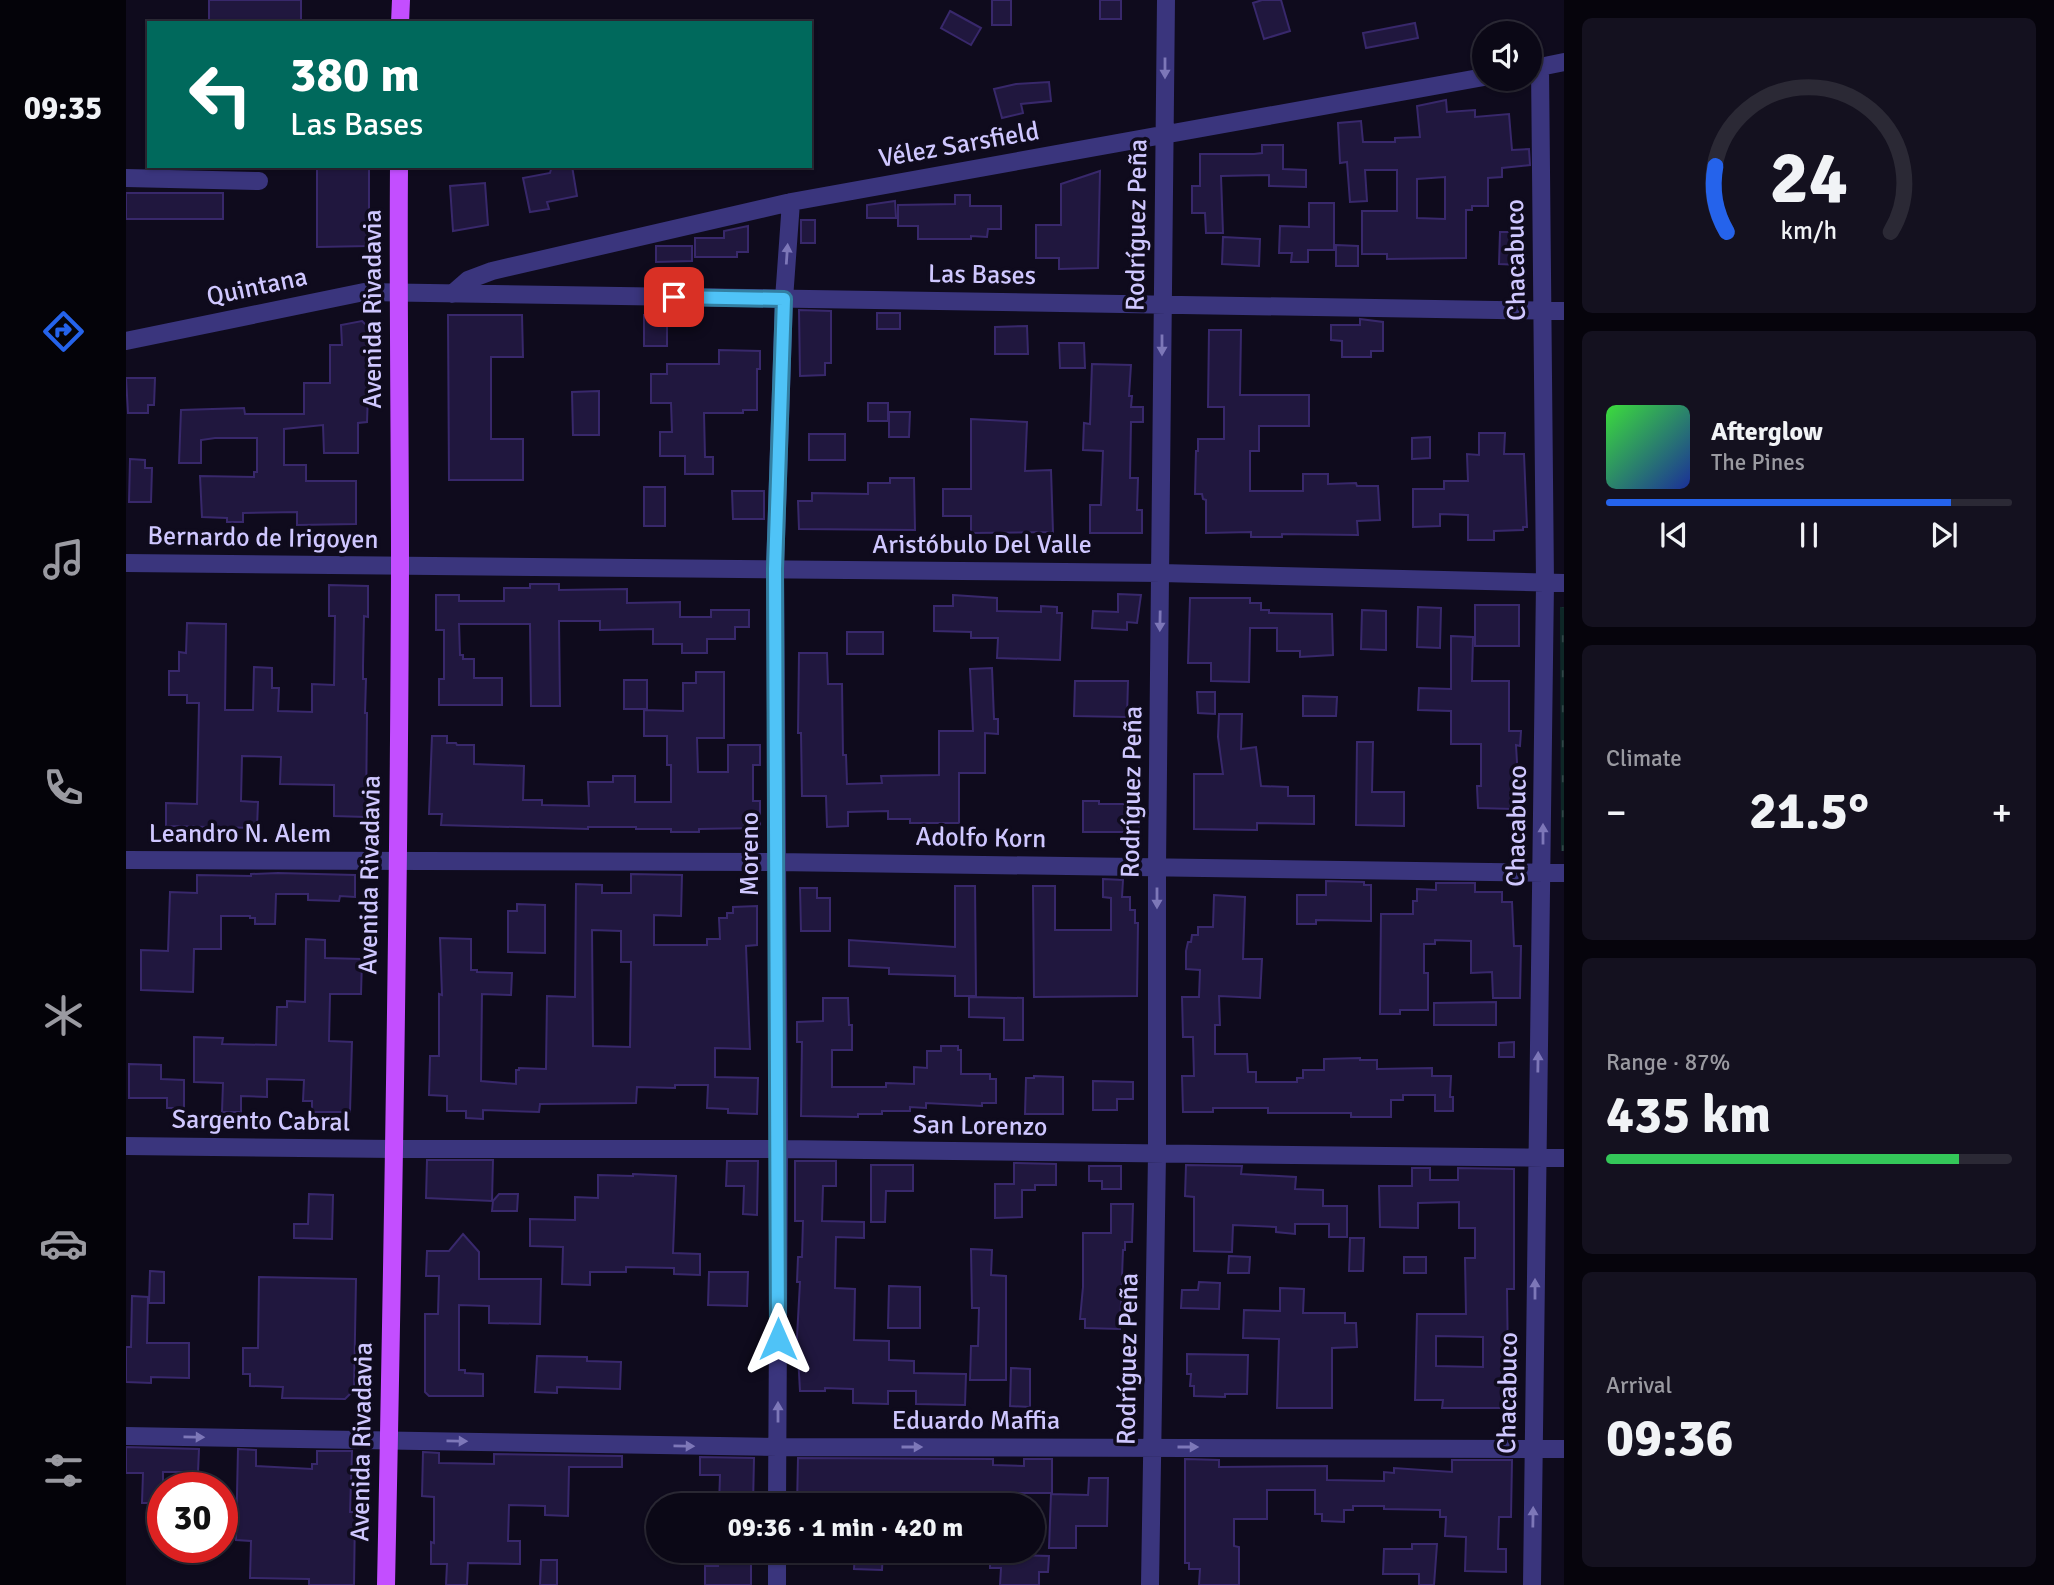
<!DOCTYPE html>
<meta charset="utf-8">
<style>
body{margin:0;font-family:Signika,sans-serif;background:#14111f;color:#f1f3f6;height:100vh;display:flex;flex-direction:column;font-size:26px;white-space:nowrap}
*{box-sizing:border-box;margin:0}
p{font-size:23px;color:#9a9aa1}
.icon{flex:none;width:38px;height:38px;fill:none;stroke:currentColor;stroke-width:2;stroke-linecap:round;stroke-linejoin:round}
.map{position:relative;flex:1;overflow:hidden}
.side{display:flex;flex-direction:column;gap:18px;padding:18px;background:#06040c;width:490px}
.side>*{flex:none}
.guide{position:absolute;left:21px;top:21px;width:665px;height:147px;border-radius:0px;box-shadow:0 2px 5px #0004,0 0 0 2px #2b2935;background:#00695c;color:#fff;overflow:hidden}
.fabs{position:absolute;left:1346px;top:21px;display:grid;gap:14px}
.fabs a{display:grid;place-items:center;width:70px;height:70px;border-radius:50%;background:#0b0816;box-shadow:0 2px 5px #0004,0 0 0 2px #2b2935;font-size:35px}
.speed{position:absolute;left:21px;top:1472px;display:flex;gap:14px;font-size:35px;font-weight:700;text-align:center}
.speed>*{display:grid;place-content:center;width:91px;height:91px;border-radius:50%;background:#0b0816;box-shadow:0 2px 5px #0004,0 0 0 2px #2b2935;line-height:1}
.speed .limit{border:10px solid #d22;background:#fff;color:#111}
.pin{position:absolute;display:grid;place-items:center;width:60px;height:60px;color:#fff;margin:-30px;border-radius:14px;box-shadow:0 4px 10px #0006}
.me{position:absolute;width:77px;margin:-38px;rotate:0deg;stroke-linejoin:round;filter:drop-shadow(0 0 5px #0008)}
.turn{display:flex;align-items:center;gap:24px;height:147px;padding:0 28px;font-size:32px}
.turn .icon{width:91px;height:91px;stroke-width:2.5}
.turn b{display:block;font-size:49px;line-height:60px}
.big{font-size:52px;font-weight:700;line-height:1.1}
.side .tile{flex:1;display:flex;flex-direction:column;justify-content:center;gap:10px;min-width:0;padding:0 24px;border-radius:10px;background:#14111f}
.side .dial{align-items:center;gap:0}
.dial svg{height:182px;overflow:visible;fill:none;stroke:#2b2935;stroke-width:7;stroke-linecap:round;text-anchor:middle}
.dial text{fill:#f1f3f6;stroke:none}
.song{display:flex;align-items:center;gap:21px}
.cover{width:84px;height:84px;border-radius:10px;background:linear-gradient(135deg,hsl(120 70% 55%),hsl(230 70% 35%))}
.played{height:7px;border-radius:4px;background:linear-gradient(90deg,#2563eb 85%,#2b2935 85%)}
.keys{display:flex;justify-content:space-around;direction:ltr}
.heat{display:flex;justify-content:space-between;align-items:center;font-size:38px;direction:ltr}
.charge{height:10px;border-radius:5px;background:linear-gradient(90deg,#34c759 87%,#2b2935 0)}
.trip{position:absolute;left:520px;top:1493px;width:399px;height:70px;border-radius:35px;background:#0b0816;box-shadow:0 2px 5px #0004,0 0 0 2px #2b2935;font-weight:700;line-height:70px;text-align:center}
main{display:flex;flex:1;min-height:0}
.dock{display:flex;flex-direction:column;width:126px;justify-content:space-around;align-items:center;background:#040309;color:#9a9aa1}
.dock .icon{width:49px;height:49px}
.dock .current{color:#2563eb}
.dock b{font-size:32px;color:#f1f3f6}
.map>svg:first-child{display:block}
.grass{fill:url(#grass-tufts)}
.building{fill:#20173e;stroke:#38286b;stroke-width:2;fill-rule:evenodd}
.lines{fill:none;stroke-linecap:round;stroke-linejoin:round}
.minor{stroke:#3a357d;stroke-width:18}
.major{stroke:#c34eff;stroke-width:18}
.oneway{fill:#7d77b8}
.route-casing{stroke:#337fa1;stroke-width:18}
.route{stroke:#4fc3f7;stroke-width:12}
.labels{text-anchor:middle;dominant-baseline:central;stroke-width:7;stroke-linejoin:round;paint-order:stroke}
.street-label{font-size:26px;fill:#cfc7ff;stroke:#0f0b1d}
</style>
<main>
<nav class="dock">
<b>09:35</b>
<svg class="icon current" aria-label="directions" viewBox="0 0 24 24"><path d="M12 3l9 9-9 9-9-9zM9 14v-3h6M13 9l2 2-2 2"/></svg>
<svg class="icon" aria-label="music" viewBox="0 0 24 24"><path d="M9 18V5l10-2v13"/><circle cx="6" cy="18" r="3"/><circle cx="16" cy="16" r="3"/></svg>
<svg class="icon" aria-label="phone" viewBox="0 0 24 24"><path d="M5 4h4l2 5-3 2q2 4 5 5l2-3 5 2v4C11 20 4 13 5 4z"/></svg>
<svg class="icon" aria-label="climate" viewBox="0 0 24 24"><path d="M12 3v18M4 7l16 10M4 17L20 7"/></svg>
<svg class="icon" aria-label="car" viewBox="0 0 24 24"><path d="M5 17H2v-5l4-1 3-4h7l3 4 3 1v5h-3M9 17h6M6 11h13"/><circle cx="7" cy="17" r="2"/><circle cx="17" cy="17" r="2"/></svg>
<svg class="icon" aria-label="filters" viewBox="0 0 24 24"><path d="M4 7h16M4 17h16"/><circle cx="9" cy="7" r="2"/><circle cx="15" cy="17" r="2"/></svg>
</nav>
<div class="map">
<svg width="1438" height="1585" viewBox="0 0 1438 1585">
<defs>
<pattern id="grass-tufts" width="24" height="20" patternUnits="userSpaceOnUse" patternTransform="scale(1.75)"><rect width="24" height="20" fill="#0e2727"/><path d="M3 7l-1-3M5 7V3M7 7l1-3M15 17l-1-3M17 17v-4M19 17l1-3" fill="none" stroke="#304547"/></pattern>
</defs>
<rect width="100%" height="100%" fill="#0f0b1d"/>
<path class="grass" d="M1434,607H1438V851H1435Z"/>
<path class="building" d="M83,0H175V23H83Z
M866,0H885V25H866Z
M974,0H995V19H974Z
M1136,0H1155L1164,31L1138,39L1127,3Z
M824,11L855,28L845,45L815,28Z
M1289,23L1292,38L1240,48L1237,33Z
M923,82L925,101L895,104L897,113L876,118L868,89L890,84Z
M1320,100L1321,112L1349,110V117L1383,114L1386,150L1403,149L1404,165L1376,168V177L1362,178V206H1346V210H1340V258L1261,259V254H1236V211H1271V170H1239L1241,201L1224,202L1221,162L1214,163L1212,123L1235,121L1237,142H1269V138L1294,137L1291,106ZM1319,177V219L1291,218V179Z
M1136,145H1157V169L1180,170V187L1143,186V175L1095,176L1097,233H1080L1079,213H1066V186H1074V154H1128L1136,153Z
M191,166H243V246L191,247Z
M426,166H446L451,196L421,202L423,209L404,212L397,178L424,173Z
M974,171L972,268L933,269V258H910V225H935V184Z
M359,183L362,225L327,231L324,186Z
M0,193H97V219H0Z
M829,195H844V206H875V229H862L861,237L845,236V239H792V226H772V205L829,204Z
M769,201L770,218H741V205Z
M1183,203H1208V250H1182V262H1165L1166,253H1153L1154,226L1183,227Z
M675,220H689V243H675Z
M622,226V252H611V257H569V238H598V231Z
M1374,232H1394V265L1373,264Z
M1097,237L1134,239L1133,266L1096,264Z
M1210,245L1232,246V266H1210Z
M530,246H566V261L530,262Z
M673,310L705,311V363H699V375L674,376Z
M751,313H774V329H751Z
M541,314V346H518V315Z
M322,315H396L397,357H365V439H397V480H323Z
M1234,319L1257,322V351H1245V357H1216V341L1205,340V325H1234Z
M236,321L242,327V393L241,422L232,423V453H198L197,425L158,429V465H180V481H230V524L171,525V512L117,513V522H101V518L76,517L74,476L128,477V472H131V438H89L75,440V463H53L55,410L118,408L119,414H178V383H204V345H216L215,325Z
M901,326L902,354H869V327Z
M1083,330H1115L1114,395H1183V426H1133V451H1124V491H1177V474H1202V484L1230,483L1231,486H1252L1254,520L1231,521L1232,535L1156,534V537H1125V532L1080,533V500L1077,499L1076,494H1069L1070,451H1072V439H1098V407H1082Z
M933,343H958L959,368H934Z
M593,350L634,351V369H631V410H617V413H578L579,457H587V474H559V456H534V432H546L545,403H525V374H541V364H593Z
M966,364L1005,365L1003,396H1006L1005,407H1017V422H1005L1004,478H1012L1011,510H1016V533H964V505H975L977,451L957,450L958,423L964,424Z
M0,378H29L28,405H22V413H2Z
M473,391V435H447L446,392Z
M742,403H762V421H742Z
M763,412H784L783,437H763Z
M845,419L901,422L899,471L925,470L927,532L845,533V516H817V489H845Z
M1353,433H1379L1378,454H1398L1401,527H1397V530L1368,531V540H1342V515L1314,514V526L1287,527V489H1318V481H1342L1341,454L1353,455Z
M683,434H719V460H683Z
M1304,437V458L1286,459V438Z
M4,459L19,460V468H26L25,502H3Z
M764,478H788L789,530L673,529L672,501H686V493L742,494V483H764Z
M518,487H539V526H518Z
M606,491H638V519H607Z
M404,584H433V590L501,589V603L554,602V617H585V610H623V627H609V639H581V653H556V644H527V629L474,630V621H433L434,706H405L404,624H333L334,655H337V659H348V678H376V705H313V679H318V630H310V595H333V601H378V588H404Z
M203,585L242,586V617L238,616L237,666V679H240L239,713H241L240,817L208,816V785L154,784L155,757L116,756L115,801L132,802L131,828L40,826V803L71,804L73,703H61V695H43V671H53V652L60,653L61,623L100,624L99,710H127L128,667L146,668V688H153L152,711L186,712V684L208,685L209,616H203Z
M992,594L1015,595L1011,623L1001,622V630L966,628L967,611L992,612Z
M827,595L871,598V611L915,612V606L931,607V613H936L934,660L871,658L872,638H845V632L808,631V606H827Z
M1064,598H1124V603H1135V610H1143V613L1206,614L1207,655L1174,657V651H1151V628H1124L1123,682L1085,681V663H1062Z
M1349,605H1393V646H1349Z
M1292,607L1315,608L1314,648L1291,647Z
M1236,610L1260,611V650L1235,649Z
M721,632H757V654H721Z
M1325,636L1347,637L1346,681H1383V731H1395L1394,746L1390,745L1393,797H1387V809L1352,808L1351,786H1355V744H1325V711L1292,710L1293,688L1325,689Z
M673,653H701L702,684H716L717,755H720L721,784L756,783L755,776L813,775V731H847L844,669L866,668L868,719H872V734L859,733V773H833V823H784V819H762V811L722,812V826L701,827L700,796H676L675,733H672Z
M570,672H598V738H571L572,772H602V745H634V765H627V801H634V828L573,829V832H545V829H510V827H462V829L315,825L316,814H303L306,736H321V743H330L331,745H348V764L398,766L397,800H416V805L463,806L462,782H487V776H509V802H545V765H541V736H518V710L557,711V683H570Z
M498,680H521V709H498Z
M949,681H1002L1001,717L948,716Z
M1071,692H1089V714L1072,713Z
M1177,696L1211,697L1210,716H1177Z
M1093,714H1116L1115,749L1130,747L1135,786L1162,787V796H1188V824L1131,823V830L1068,829V774H1097L1092,737Z
M1231,742H1247L1246,792H1278V826L1230,825Z
M957,801H973V804H1013V828L1009,832H957Z
M152,873L229,875V897L214,896L213,901L182,900V894H150L149,924H129V918H124V916H95V949H68L67,992L15,990V950L42,951L44,892L71,893V875L125,876V874Z
M505,874L556,875L555,916L528,915V945H581V939H594L593,918H601V913H607V907L631,906V945L620,946L624,1049L589,1048V1077L632,1078L631,1114L602,1113V1109L581,1108L582,1085H549V1088L511,1087L510,1103L414,1104L413,1112L357,1110V1119L340,1118V1111H321V1096L303,1095L304,1056H313V994L316,995L314,938L345,939V970H351V972L386,973L385,995L356,994L355,1081L390,1084V1070H393V1068L420,1069L421,996L449,997L450,884L476,885V893H505ZM466,930L495,931V962H505L504,1047L467,1046Z
M977,879L997,880L996,897H1004V910H1009V923H1012L1011,996L908,997L907,886H929V930H985V898L977,897Z
M1200,881L1238,882V885H1245V921L1190,920V924H1171V895H1200Z
M1310,883H1349V892H1376V902H1386L1388,946H1395L1394,998H1367L1366,972L1345,973V941L1309,940V944H1298V973H1302V1010H1274V1014H1254L1255,914H1287V901H1291V889L1310,890Z
M829,886H849L850,996H829V976L763,974V968L723,966V940L829,947Z
M674,888H691V898H704V931H675Z
M1088,895L1119,897L1117,959H1136L1134,998L1093,996L1094,1025H1089V1054H1121L1122,1072H1130V1082H1171V1078H1177V1070H1198V1059L1234,1058V1060H1251V1069L1306,1068V1076H1325L1324,1097H1327V1111H1309V1095H1277V1100H1265V1117H1225V1113H1142V1108H1087V1112H1057L1056,1076H1068L1067,1037H1057L1056,997H1073L1074,970L1060,969V951L1062,942H1065L1066,935H1072V927H1087Z
M391,904L419,905V953L382,952V911H391Z
M180,939L199,940V958L236,959L235,994H204L203,1041L226,1042L224,1112H186V1101H177L178,1080L141,1079V1097L115,1096V1112H96L97,1083L68,1082V1037L97,1038L96,1044L150,1045L151,1007H161V1001L179,1002Z
M843,997L897,998V1040H878V1018L843,1017Z
M697,998H722L723,1025H726V1050H706V1087H760V1083L788,1084V1067L801,1068V1051H815V1046H832V1050H835V1074H864V1079H870V1103H856V1106L800,1103V1108L784,1107V1111H756V1114H732V1117L675,1116L676,1042H671V1022L697,1021Z
M1370,1002V1025H1308V1003Z
M1388,1042V1057H1373V1043Z
M3,1064L35,1065V1079L58,1080V1108H41V1098H3Z
M908,1076L937,1077V1114H899L900,1078H908Z
M967,1081L1007,1082V1099H991V1110H967Z
M301,1160H367L366,1201L300,1198Z
M601,1161H632L631,1215L617,1214L618,1186H600Z
M669,1161H710V1186H697L696,1221L738,1222V1238L710,1237L709,1288L729,1289L728,1340L763,1341V1360L788,1361V1373L840,1374L839,1405L790,1404V1391H762V1404L727,1403V1389L699,1388V1391H674L671,1337L674,1282H671L672,1257H676L677,1221H669Z
M888,1163L930,1164V1185H909V1190H896V1217L869,1218V1184H888Z
M745,1165H787V1191H760L759,1222H745Z
M1060,1165L1116,1166L1115,1174L1170,1177L1169,1189L1197,1190V1206H1221V1237H1203V1224H1169V1234L1150,1232V1227L1107,1225L1106,1252L1068,1251V1197L1059,1196Z
M963,1166H995V1189H976V1181H963Z
M1286,1168H1304V1180H1332V1168L1388,1169V1289H1381L1382,1367L1380,1396L1375,1401V1408H1316L1317,1400H1289L1291,1314H1340L1339,1258H1349V1228H1333V1202L1292,1203V1228L1254,1227L1253,1186H1286ZM1310,1336L1357,1337V1367L1310,1366Z
M507,1174L550,1176L547,1253L574,1254V1275L548,1274V1268L500,1267V1272H464V1285L436,1284L437,1247L404,1246V1219L449,1220V1197L472,1198V1175L507,1176Z
M183,1194L207,1195L206,1239L168,1238V1224H182Z
M373,1194H392L391,1211H366L367,1201Z
M985,1204H1007L1006,1242H999V1250H997L994,1329L959,1328V1319H954L957,1287V1233H985Z
M337,1234L353,1252V1279H415L414,1324L363,1323V1306L333,1305V1370H339V1373L357,1374V1396H303L299,1392V1314H312L313,1276H300L301,1251H323Z
M1224,1238H1238L1237,1271H1223Z
M845,1249L866,1250L865,1275L880,1276V1380H844L845,1346H852L853,1308H846Z
M1103,1256L1124,1257L1123,1273H1102Z
M1278,1257H1300V1273H1278Z
M24,1271L38,1272V1303H23Z
M583,1272H622L621,1306L582,1305Z
M133,1277L230,1279L228,1390L219,1399L156,1398L157,1387L124,1386V1374H117V1348H132Z
M1073,1282L1094,1283L1093,1309L1055,1308L1056,1290H1072Z
M763,1286L794,1287V1328H762Z
M1154,1288L1178,1289L1177,1313H1219V1323H1230L1231,1347L1206,1348V1408H1151L1153,1339L1117,1338L1118,1310L1154,1311Z
M6,1296L22,1297L21,1343H63V1378L25,1377V1383L0,1382V1347H5Z
M1061,1354L1122,1355L1121,1394H1099V1397L1068,1396V1386H1064L1065,1374H1061Z
M411,1356L461,1357V1361L495,1362L494,1389L431,1387V1393L409,1392Z
M885,1368L904,1369V1407L884,1406Z
M0,1447L73,1449L72,1472H37V1503H16L17,1473H0Z
M112,1449L130,1450V1466L186,1469V1464H191V1451H226L224,1512H229L228,1585H183V1579L124,1578L125,1541L110,1540Z
M297,1452L313,1453V1463L368,1464V1454L496,1456V1467H443L442,1516L419,1515V1506L383,1505L382,1541H394V1564L342,1563L341,1585H320L321,1564H305V1542L308,1543V1497L296,1496Z
M574,1457L628,1458L627,1505H593L594,1475H574Z
M672,1458L867,1459V1465L898,1466V1459H926V1493H866V1505H671Z
M1059,1459L1093,1460V1467L1201,1466V1480L1258,1481V1472L1268,1473V1468L1326,1472V1460H1386L1385,1517H1373L1372,1549H1380V1572L1339,1571L1340,1537L1319,1536L1320,1517H1314V1510L1258,1509V1506H1227V1510H1218V1522L1196,1521V1514H1189V1490H1141V1519H1108V1546L1113,1547V1585H1073L1074,1569H1063V1563H1059Z
M963,1478H982L981,1526H950V1548H923L925,1494L962,1495Z
M1286,1544H1311L1308,1585H1293V1574H1257L1258,1549H1286Z
M592,1550H625V1585H579V1566H592Z
M729,1550H757L756,1570L728,1569Z
M864,1554L923,1556L922,1572H913V1585H874L875,1568H864Z
M415,1560H431V1585H414Z"/>
<g class="lines">
<path class="minor" d="M1404,69L1438,62
M0,178L133,181
M326,294L342,280L366,271L665,202L1358,77
M0,341L238,292L1438,311
M0,563L1035,573L1438,583
M0,860L650,862L1438,873
M0,1146L268,1149H653L1438,1158
M0,1436L651,1447L1438,1449
M651,1505L653,1149L649,569L658,299L665,202
M651,1585V1550
M1024,1585L1031,1155V866L1040,0
M1406,1585L1419,583L1414,67"/>
<path class="major" d="M274,23L275,0
M260,1585C267,1245 273,905 274,566C274,432 272,299 273,166"/>
</g>
<defs><path id="oneway-solid" d="M-6-.8H1V-3.2L6.5 0L1 3.2V.8H-6Z" transform="scale(1.75)"/></defs>
<g class="oneway">
<use href="#oneway-solid" transform="translate(1039 68) rotate(90)"/>
<use href="#oneway-solid" transform="translate(661 254) rotate(-86)"/>
<use href="#oneway-solid" transform="translate(1036 345) rotate(90)"/>
<use href="#oneway-solid" transform="translate(1034 621) rotate(91)"/>
<use href="#oneway-solid" transform="translate(1417 834) rotate(-90)"/>
<use href="#oneway-solid" transform="translate(1031 898) rotate(90)"/>
<use href="#oneway-solid" transform="translate(1412 1062) rotate(-89)"/>
<use href="#oneway-solid" transform="translate(1409 1289) rotate(-90)"/>
<use href="#oneway-solid" transform="translate(652 1412) rotate(-90)"/>
<use href="#oneway-solid" transform="translate(68 1437) rotate(1)"/>
<use href="#oneway-solid" transform="translate(331 1441) rotate(1)"/>
<use href="#oneway-solid" transform="translate(558 1446) rotate(1)"/>
<use href="#oneway-solid" transform="translate(786 1447)"/>
<use href="#oneway-solid" transform="translate(1062 1447)"/>
<use href="#oneway-solid" transform="translate(1407 1517) rotate(-89)"/>
</g>
<g class="lines">
<g class="route-casing">
<path id="route" d="M548,297L658,299L649,569L652,1339"/>
</g>
<use href="#route" class="route"/>
</g>
<g class="labels">
<g class="street-label">
<text transform="translate(833 145) rotate(-10)">Vélez Sarsfield</text>
<text transform="translate(1011 225) rotate(-89)">Rodríguez Peña</text>
<text transform="translate(1390 260) rotate(-91)">Chacabuco</text>
<text transform="translate(856 275) rotate(1)">Las Bases</text>
<text transform="translate(131 287) rotate(-12)">Quintana</text>
<text transform="translate(247 309) rotate(-90)">Avenida Rivadavia</text>
<text transform="translate(137 538) rotate(1)">Bernardo de Irigoyen</text>
<text x="856" y="545">Aristóbulo Del Valle</text>
<text transform="translate(1006 792) rotate(-89)">Rodríguez Peña</text>
<text transform="translate(1391 826) rotate(-89)">Chacabuco</text>
<text x="114" y="834">Leandro N. Alem</text>
<text transform="translate(855 838) rotate(1)">Adolfo Korn</text>
<text transform="translate(624 854) rotate(-90)">Moreno</text>
<text transform="translate(244 875) rotate(-89)">Avenida Rivadavia</text>
<text transform="translate(135 1121) rotate(1)">Sargento Cabral</text>
<text transform="translate(854 1126) rotate(1)">San Lorenzo</text>
<text transform="translate(1002 1359) rotate(-89)">Rodríguez Peña</text>
<text transform="translate(1382 1393) rotate(-89)">Chacabuco</text>
<text x="850" y="1421">Eduardo Maffia</text>
<text transform="translate(236 1442) rotate(-89)">Avenida Rivadavia</text>
</g>
</g>
</svg>
<div class="fabs">
<a><svg class="icon" aria-label="sound" viewBox="0 0 24 24"><path d="M4 9h4l5-4v14l-5-4H4zM17 9q2 3 0 6"/></svg></a>
</div>
<div class="speed"><div class="limit">30</div></div>
<div class="pin" style="left:548px;top:297px;background:#d93025"><svg class="icon" aria-label="arrive" viewBox="0 0 24 24"><path d="M6 21V4h12l-3 4 3 4H6"/></svg></div>
<svg class="me" style="left:652px;top:1339px" viewBox="-20 -20 40 40"><path d="M0-17L14 15 0 8-14 15z" fill="#4fc3f7" stroke="#fff" stroke-width="4"/></svg>
<div class="trip">09:36 · 1 min · 420 m</div>
<div class="guide">
<div class="turn"><svg class="icon" aria-label="left" viewBox="0 0 24 24"><path d="M17 20v-9H6M10 6l-5 5 5 5"/></svg><div><b>380 m</b>Las Bases</div></div>
</div>
</div>
<section class="side">
<div class="tile dial"><svg viewBox="0 0 100 80">
<path d="M14 69A42 42 0 1 1 86 69"/>
<path d="M14 69A42 42 0 0 1 9 40" stroke="#2563eb"/>
<text x="50" y="56" font-size="32" font-weight="700">24</text>
<text x="50" y="72" font-size="11">km/h</text>
</svg></div>
<div class="tile">
<div class="song"><i class="cover"></i><div><b>Afterglow</b><p>The Pines</p></div></div>
<div class="played"></div>
<div class="keys"><svg class="icon" aria-label="previous" viewBox="0 0 24 24"><path d="M18 5L8 12l10 7zM5 5v14"/></svg><svg class="icon" aria-label="pause" viewBox="0 0 24 24"><path d="M8 5v14M16 5v14"/></svg><svg class="icon" aria-label="next" viewBox="0 0 24 24"><path d="M6 5l10 7-10 7zM19 5v14"/></svg></div>
</div>
<div class="tile"><p>Climate</p>
<div class="heat"><a>−</a><b class="big">21.5°</b><a>+</a></div>
</div>
<div class="tile"><p>Range · 87%</p><b class="big">435 km</b><div class="charge"></div></div>
<div class="tile"><p>Arrival</p><b class="big">09:36</b></div>
</section>
</main>
